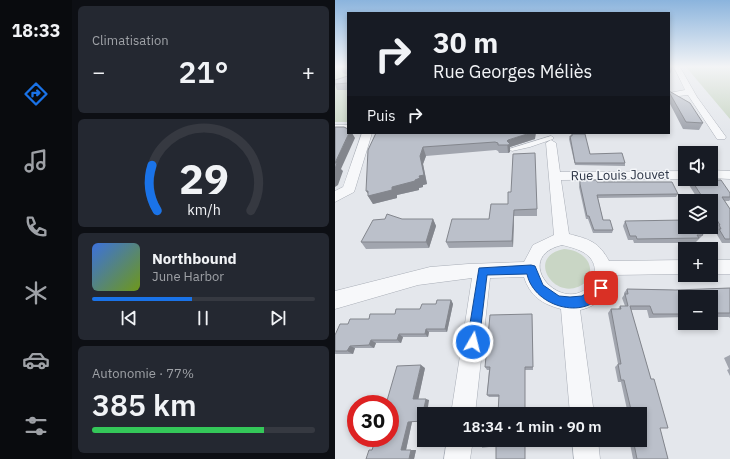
<!DOCTYPE html>
<html lang="fr">
<meta charset="utf-8">
<style>
body{margin:0;font-family:"IBM Plex Sans",sans-serif;background:#242831;color:#f1f3f6;height:100vh;display:flex;flex-direction:column;font-size:15px;white-space:nowrap}
*{box-sizing:border-box;margin:0}
p{font-size:13px;color:#9ea1a6}
.icon{flex:none;width:22px;height:22px;fill:none;stroke:currentColor;stroke-width:2;stroke-linecap:round;stroke-linejoin:round}
.map{position:relative;flex:1;overflow:hidden}
.side{display:flex;flex-direction:column;gap:6px;padding:6px;background:#0d0f14;width:263px}
.side>*{flex:none}
.hud{position:absolute;left:12px;top:12px;width:323px;height:122px;border-radius:0px;box-shadow:0 2px 6px #0003;background:#171b24;color:#f1f3f6;overflow:hidden}
.fabs{position:absolute;left:343px;top:146px;display:grid;gap:8px}
.fabs a{display:grid;place-items:center;width:40px;height:40px;border-radius:0px;background:#171b24;box-shadow:0 2px 6px #0003;font-size:20px}
.speed{position:absolute;left:12px;top:395px;display:flex;gap:8px;font-size:20px;font-weight:700;text-align:center}
.speed>*{display:grid;place-content:center;width:52px;height:52px;border-radius:50%;background:#171b24;box-shadow:0 2px 6px #0003;line-height:1}
.speed .limit{border:6px solid #d22;background:#fff;color:#111}
.pin{position:absolute;display:grid;place-items:center;width:34px;height:34px;color:#fff;margin:-17px;border-radius:8px;box-shadow:0 2px 6px #0006}
.me{position:absolute;width:44px;margin:-22px;rotate:8deg;stroke-linejoin:round;filter:drop-shadow(0 0 3px #0008)}
.turn{display:flex;align-items:center;gap:14px;height:84px;padding:0 20px;font-size:18px}
.turn .icon{width:52px;height:52px;stroke-width:2.5}
.turn b{display:block;font-size:28px;line-height:34px}
.then{display:flex;align-items:center;height:38px;padding:0 20px;background:#0003;gap:8px;font-size:15px}
.big{font-size:30px;font-weight:600;line-height:1.1}
.side .card{flex:1;display:flex;flex-direction:column;justify-content:center;gap:6px;min-width:0;padding:0 14px;border-radius:6px;background:#242831}
.side .dial{align-items:center;gap:0}
.dial svg{height:104px;overflow:visible;fill:none;stroke:#363941;stroke-width:7;stroke-linecap:round;text-anchor:middle}
.dial text{fill:#f1f3f6;stroke:none}
.song{display:flex;align-items:center;gap:12px}
.cover{width:48px;height:48px;border-radius:6px;background:linear-gradient(135deg,hsl(220 70% 55%),hsl(80 70% 35%))}
.played{height:4px;border-radius:2px;background:linear-gradient(90deg,#1a73e8 45%,#363941 45%)}
.keys{display:flex;justify-content:space-around;direction:ltr}
.heat{display:flex;justify-content:space-between;align-items:center;font-size:22px;direction:ltr}
.charge{height:6px;border-radius:3px;background:linear-gradient(90deg,#34c759 77%,#363941 0)}
.trip{position:absolute;left:82px;top:407px;width:230px;height:40px;border-radius:0px;background:#171b24;box-shadow:0 2px 6px #0003;font-weight:600;line-height:40px;text-align:center}
main{display:flex;flex:1;min-height:0}
.dock{display:flex;flex-direction:column;width:72px;justify-content:space-around;align-items:center;background:#090b0e;color:#9ea1a6}
.dock .icon{width:28px;height:28px}
.dock .on{color:#1a73e8}
.dock b{font-size:18px;color:#f1f3f6}
.map>svg:first-child{display:block}
.green{fill:#c9d6c5}
.lines{fill:none;stroke-linecap:round;stroke-linejoin:round}
.lane-casing{stroke:#a9aeb7;stroke-width:1}
.street-casing{stroke:#a9aeb7;stroke-width:1}
.lane{fill:#f7f8fa;fill-rule:evenodd}
.street{fill:#f7f8fa;fill-rule:evenodd}
.wall{fill:#a1a5ae}
.shaded-wall{fill:#83868d}
.building{fill:#bbc0ca;stroke:#83868d}
.route{fill:#1a73e8;stroke:#114b97}
.labels{text-anchor:middle;dominant-baseline:central;stroke-width:3;stroke-linejoin:round;paint-order:stroke}
.street-label{font-size:13px;fill:#2b3445;stroke:#f4f6f9}
</style>
<main>
<nav class="dock">
<b>18:33</b>
<svg class="icon on" aria-label="directions" viewBox="0 0 24 24"><path d="M12 3l9 9-9 9-9-9zM9 14v-3h6M13 9l2 2-2 2"/></svg>
<svg class="icon" aria-label="music" viewBox="0 0 24 24"><path d="M9 18V5l10-2v13"/><circle cx="6" cy="18" r="3"/><circle cx="16" cy="16" r="3"/></svg>
<svg class="icon" aria-label="phone" viewBox="0 0 24 24"><path d="M5 4h4l2 5-3 2q2 4 5 5l2-3 5 2v4C11 20 4 13 5 4z"/></svg>
<svg class="icon" aria-label="climate" viewBox="0 0 24 24"><path d="M12 3v18M4 7l16 10M4 17L20 7"/></svg>
<svg class="icon" aria-label="car" viewBox="0 0 24 24"><path d="M5 17H2v-5l4-1 3-4h7l3 4 3 1v5h-3M9 17h6M6 11h13"/><circle cx="7" cy="17" r="2"/><circle cx="17" cy="17" r="2"/></svg>
<svg class="icon" aria-label="filters" viewBox="0 0 24 24"><path d="M4 7h16M4 17h16"/><circle cx="9" cy="7" r="2"/><circle cx="15" cy="17" r="2"/></svg>
</nav>
<section class="side">
<div class="card"><p>Climatisation</p>
<div class="heat"><a>−</a><b class="big">21°</b><a>+</a></div>
</div>
<div class="card dial"><svg viewBox="0 0 100 80">
<path d="M14 69A42 42 0 1 1 86 69"/>
<path d="M14 69A42 42 0 0 1 10 34" stroke="#1a73e8"/>
<text x="50" y="56" font-size="32" font-weight="700">29</text>
<text x="50" y="72" font-size="11">km/h</text>
</svg></div>
<div class="card">
<div class="song"><i class="cover"></i><div><b>Northbound</b><p>June Harbor</p></div></div>
<div class="played"></div>
<div class="keys"><svg class="icon" aria-label="previous" viewBox="0 0 24 24"><path d="M18 5L8 12l10 7zM5 5v14"/></svg><svg class="icon" aria-label="pause" viewBox="0 0 24 24"><path d="M8 5v14M16 5v14"/></svg><svg class="icon" aria-label="next" viewBox="0 0 24 24"><path d="M6 5l10 7-10 7zM19 5v14"/></svg></div>
</div>
<div class="card"><p>Autonomie · 77%</p><b class="big">385 km</b><div class="charge"></div></div>
</section>
<div class="map">
<svg width="395" height="459" viewBox="0 0 395 459">
<rect width="100%" height="100%" fill="#e4e7ec"/>
<path class="green" d="M0,67H13V122H0Z
M351,67H395V119Z
M229,249C246,250 261,262 253,280C224,309 187,257 229,249Z"/>
<g class="lines">
<g class="lane-casing">
<path id="lane" d="M216,136L218,137V139L195,147L177,151L174,149Z"/>
</g>
<g class="street-casing">
<path id="street" d="M339,67H345L362,97L391,137L390,139H382L353,95L334,97V93L350,90Z
M0,125H13V131H0Z
M27,133H37L20,189L19,192L0,202V191L8,187Z
M216,140L221,143L225,172L350,171V179L226,180L234,234C254,239 264,242 274,261L350,260V274L277,275C277,293 261,307 245,310L259,414H235L226,309C207,304 195,296 189,277L155,278L140,414H116L137,278L83,285L0,309V291L95,267L133,264L189,262L198,245L219,235L211,143ZM227,245C244,249 261,254 260,274C259,281 257,285 251,289C222,311 177,257 227,245Z
M376,170L395,171V179L376,178Z
M376,260H395V274H376Z
M112,440H138L135,459H109Z
M237,440H263L265,459H239Z"/>
</g>
<use href="#lane" class="lane"/>
<use href="#street" class="street"/>
</g>
<path class="wall" d="M5,67H13V75L8,73Z
M334,67H338L335,74H334Z
M13,76V90H2L0,85V80Z
M334,91L368,123L364,130L348,129L334,102Z
M237,134L255,154L290,163V166L240,165L234,139L235,136H236Z
M200,139L175,147V152L173,153H164L163,151L161,150L91,156L88,164L92,184L88,185V187L84,188V190L62,195V198L38,204L33,196V150Z
M245,180L262,182L343,194L341,197L263,198L268,220L278,230L277,233H258L253,219H251L244,187Z
M357,181L395,193V200L394,201H390L395,209V243H387L381,233L382,232L380,229L381,228L376,219V201H364L354,185Z
M156,204L202,209V216H179L178,247L114,248L111,242L154,219Z
M67,219H98L101,226L94,248L31,249L26,242Z
M290,221L368,235L360,243H299L298,240H293L288,226Z
M395,288V318L394,317H376V297H350V317L314,318L312,310H296L316,379L333,428H325L333,459H298L295,444L299,443L298,440H305V414H293L286,382H283L280,367L283,364L273,313L276,309H283L285,306H290L287,298L289,295V293L292,289L341,290Z
M116,300L118,304L112,332H94L93,337H68L66,343H41L39,348H20L18,354H0V335L13,324L34,319L85,309Z
M197,314L198,370H190V414H163L164,397H154L152,395L154,370H152L150,367Z
M395,355V376L392,370L394,369L389,358Z
M90,368L83,399L94,400L89,414V422H77L71,450H81L79,459H31Z"/>
<path class="shaded-wall" d="M14,133H17L20,138L6,169L8,171L3,185L0,187V163Z
M195,133H201L200,139L175,147V152L173,153L172,141L173,140Z
M88,147L91,156L88,164L92,184L88,185V187L84,188V190L62,195V198L38,204L33,196L34,195L31,191L57,187L84,176L85,156Z
M179,210V216L178,247L177,241Z
M98,219L101,226L94,248L91,242Z
M116,300L118,304L112,332L110,329Z
M91,329L94,332L93,337L90,334Z
M64,334L68,337L66,343L62,340Z
M36,340L41,343L39,348L34,345Z
M15,346L20,348L18,354L12,351Z
M86,365L90,368L83,401L78,399Z
M91,399L94,400L92,414H89V422L86,421Z
M73,422H77L71,450H66Z
M76,450H81L79,459H74Z"/>
<path class="building" d="M5,67H13V70Z
M13,76V83L0,84V80Z
M334,91L355,103L368,123L351,122L334,92Z
M0,127H9L13,129V133H14L0,163Z
M41,133H195L173,140L172,141L175,144L173,145H163V143L160,142L88,147L85,156L89,175L84,176L85,178L80,180V181L57,187V190L33,196V191H31L33,150Z
M237,134H250L255,154L287,153L290,163H240L235,136H237Z
M200,153L202,209L179,210L177,241L111,242L117,219H154L156,204H173V192H176L178,154Z
M0,163H2L0,169Z
M245,180H262V182H337L343,194L262,195L268,220H275L278,230H259L254,216H252L245,184Z
M386,180L395,193V197H387L395,209V239H390L384,229H386L384,225H385L376,210V201H370L357,181Z
M52,214L67,219H98L91,242H26L38,220L50,219Z
M350,220V227H363L368,235H362L364,238L302,239L301,236H295L290,221Z
M395,288V313H376V297H350V314H318L315,306H295L316,379H319L333,428H325L333,459H302L299,444H303L302,440H305V414H297L289,380H286L283,364H286L276,309H286L285,306H293L290,294H293L292,289L341,290Z
M102,300H116L110,329H91L90,334H64L62,340H36L34,345L15,346L12,351H0V335L5,324H13L15,319H34L35,314H60L61,309H85L87,304H101Z
M197,314L198,367H190V414H163L164,395H152L155,367H150L155,315Z
M86,365L78,399H91L86,421L73,422L66,450H76L74,459H31L34,450H37L41,438H55V404H51L62,366Z
M148,440H190V459H161V446L147,447Z"/>
<linearGradient id="sky" x2="0" y2="1"><stop stop-color="#8bb4dd"/><stop offset="0.51" stop-color="#f3f4f6"/><stop offset="1" stop-color="#f3f4f6" stop-opacity="0"/></linearGradient>
<rect width="395" height="131" fill="url(#sky)"/>
<path class="route" d="M196,265L200,266L208,285L224,296L235,297L247,296L266,283L269,284L271,288C255,323 199,308 192,274L152,275L144,342L142,347L138,349L133,347L132,342L144,268Z"/>
<g class="labels">
<g class="street-label">
<text transform="translate(285 175) rotate(-1)">Rue Louis Jouvet</text>
</g>
</g>
</svg>
<div class="fabs">
<a><svg class="icon" aria-label="sound" viewBox="0 0 24 24"><path d="M4 9h4l5-4v14l-5-4H4zM17 9q2 3 0 6"/></svg></a>
<a><svg class="icon" aria-label="layers" viewBox="0 0 24 24"><path d="M12 4l9 5-9 5-9-5zM3 14l9 5 9-5"/></svg></a>
<a>+</a>
<a>−</a>
</div>
<div class="speed"><div class="limit">30</div></div>
<div class="pin" style="left:266px;top:288px;background:#d93025"><svg class="icon" aria-label="arrive" viewBox="0 0 24 24"><path d="M6 21V4h12l-3 4 3 4H6"/></svg></div>
<svg class="me" style="left:138px;top:342px" viewBox="-20 -20 40 40"><circle r="17" fill="#1a73e8" stroke="#fff" stroke-width="3"/><path d="M0-11L8 9 0 5-8 9z" fill="#fff"/></svg>
<div class="trip">18:34 · 1 min · 90 m</div>
<div class="hud">
<div class="turn"><svg class="icon" aria-label="right" viewBox="0 0 24 24"><path d="M7 20v-9h11M14 6l5 5-5 5"/></svg><div><b>30 m</b>Rue Georges Méliès</div></div>
<div class="then">Puis<svg class="icon" aria-label="right" viewBox="0 0 24 24"><path d="M7 20v-9h11M14 6l5 5-5 5"/></svg></div>
</div>
</div>
</main>
